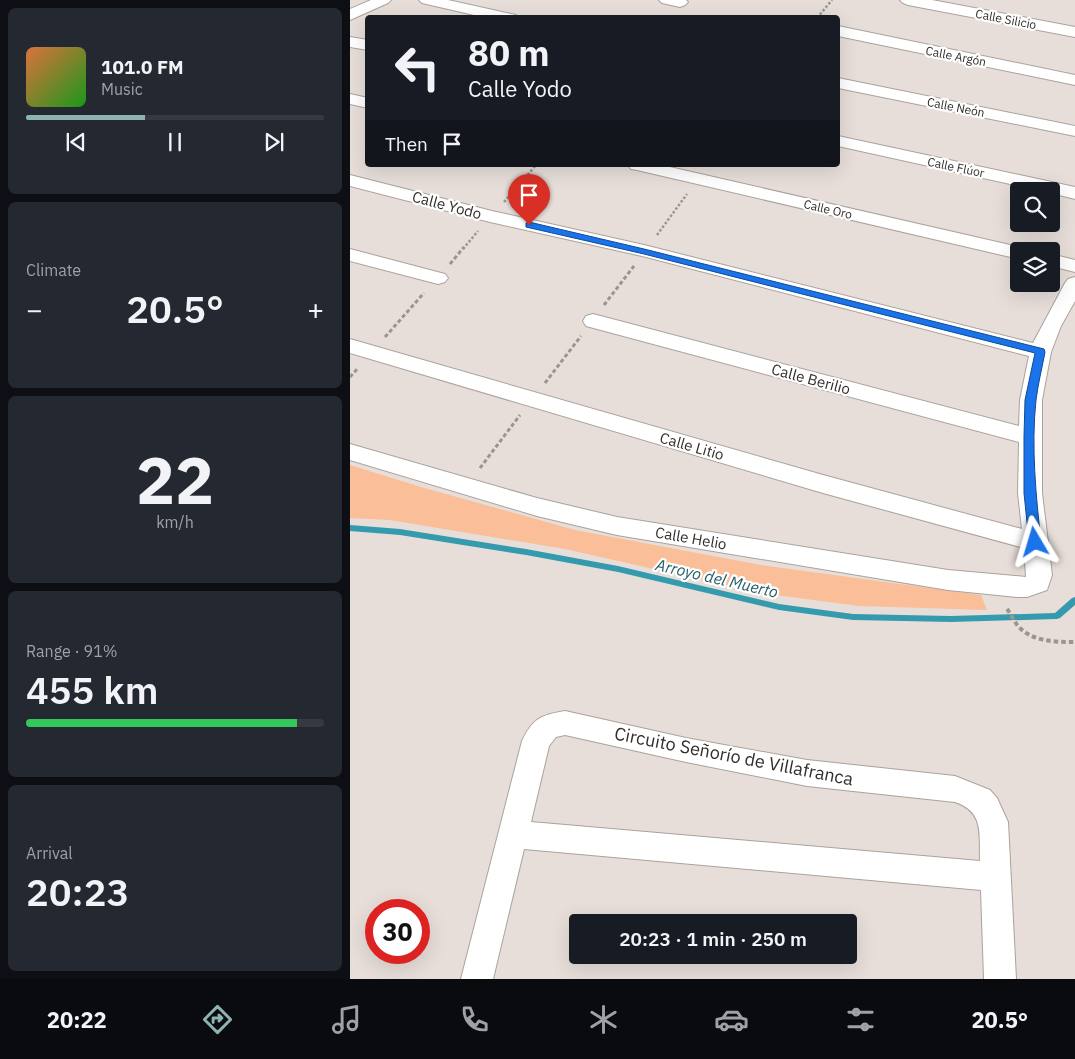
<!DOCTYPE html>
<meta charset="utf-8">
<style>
body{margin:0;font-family:"IBM Plex Sans",sans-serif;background:#242831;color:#f1f3f6;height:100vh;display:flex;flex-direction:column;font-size:19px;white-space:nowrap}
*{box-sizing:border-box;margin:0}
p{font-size:16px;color:#9ea1a6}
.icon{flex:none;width:28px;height:28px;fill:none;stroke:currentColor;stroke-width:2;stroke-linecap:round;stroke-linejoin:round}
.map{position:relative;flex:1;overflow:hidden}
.sheet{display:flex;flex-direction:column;gap:8px;padding:8px;background:#0d0f14;width:350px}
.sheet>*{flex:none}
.guide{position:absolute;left:15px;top:15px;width:475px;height:152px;border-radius:5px;box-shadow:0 5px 20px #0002;background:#171b24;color:#f1f3f6;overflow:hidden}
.tools{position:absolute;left:660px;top:182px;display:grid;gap:10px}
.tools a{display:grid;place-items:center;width:50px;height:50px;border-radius:5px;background:#171b24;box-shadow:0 5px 20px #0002;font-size:25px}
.speed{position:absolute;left:15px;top:899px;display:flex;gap:10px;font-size:25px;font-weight:700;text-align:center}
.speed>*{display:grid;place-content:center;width:65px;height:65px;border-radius:50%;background:#171b24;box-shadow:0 5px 20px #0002;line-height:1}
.speed .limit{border:8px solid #d22;background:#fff;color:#111}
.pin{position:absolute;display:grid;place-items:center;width:42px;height:42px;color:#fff;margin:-51px -21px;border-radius:50% 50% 50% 0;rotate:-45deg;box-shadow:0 0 5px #0007}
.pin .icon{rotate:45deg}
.me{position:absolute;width:55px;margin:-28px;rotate:353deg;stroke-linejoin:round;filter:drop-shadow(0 0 4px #0008)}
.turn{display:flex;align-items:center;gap:18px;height:105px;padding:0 20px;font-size:22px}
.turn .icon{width:65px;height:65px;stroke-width:2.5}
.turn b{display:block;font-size:35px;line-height:42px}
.then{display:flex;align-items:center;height:48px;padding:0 20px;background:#0003;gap:10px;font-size:19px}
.big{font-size:38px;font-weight:600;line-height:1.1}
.sheet .card{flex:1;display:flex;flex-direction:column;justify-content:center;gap:8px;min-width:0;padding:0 18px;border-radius:8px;background:#242831}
.sheet .dial{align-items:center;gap:0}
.dial b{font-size:65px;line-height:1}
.song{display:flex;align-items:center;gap:15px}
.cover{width:60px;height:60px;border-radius:8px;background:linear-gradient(135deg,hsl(20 70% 55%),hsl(120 70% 35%))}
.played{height:5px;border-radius:2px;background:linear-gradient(90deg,#8db2b2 40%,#363941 40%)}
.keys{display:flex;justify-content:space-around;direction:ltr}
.heat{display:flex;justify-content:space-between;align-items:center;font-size:28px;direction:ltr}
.charge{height:8px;border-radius:4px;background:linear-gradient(90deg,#34c759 91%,#363941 0)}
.trip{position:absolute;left:219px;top:914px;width:288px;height:50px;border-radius:5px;background:#171b24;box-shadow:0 5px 20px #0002;font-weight:600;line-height:50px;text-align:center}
.menu{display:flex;height:80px;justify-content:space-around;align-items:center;background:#090b0e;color:#9ea1a6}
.menu .icon{width:35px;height:35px}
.menu .on{color:#8db2b2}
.menu b{font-size:22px;color:#f1f3f6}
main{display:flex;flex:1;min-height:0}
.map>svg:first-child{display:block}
.green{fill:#fabe98}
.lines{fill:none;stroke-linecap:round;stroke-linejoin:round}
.stream{fill:#349aae;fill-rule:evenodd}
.minor-casing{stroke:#aaa29d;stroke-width:2}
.path-far2{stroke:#9b9490;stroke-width:2.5;stroke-dasharray:2.5 2;stroke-linecap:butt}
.path-far1{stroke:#9b9490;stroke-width:3;stroke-dasharray:4 2.5;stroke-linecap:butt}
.path{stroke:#9b9490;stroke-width:4;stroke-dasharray:4.5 3;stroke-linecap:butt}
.minor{fill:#fff;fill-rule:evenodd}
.route{fill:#1a73e8;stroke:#114b97}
.labels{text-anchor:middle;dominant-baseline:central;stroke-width:4.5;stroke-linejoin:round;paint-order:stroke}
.far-street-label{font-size:12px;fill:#322e2c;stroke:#fff}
.street-label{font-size:15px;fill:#322e2c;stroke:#fff}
.water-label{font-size:16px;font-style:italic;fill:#275e69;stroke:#fff}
.near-street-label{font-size:18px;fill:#322e2c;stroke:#fff}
</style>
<main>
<section class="sheet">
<div class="card">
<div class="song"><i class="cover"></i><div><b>101.0 FM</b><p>Music</p></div></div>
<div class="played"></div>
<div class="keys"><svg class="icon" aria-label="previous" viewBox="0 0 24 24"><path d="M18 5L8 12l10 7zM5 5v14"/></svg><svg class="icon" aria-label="pause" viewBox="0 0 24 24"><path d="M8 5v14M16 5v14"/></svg><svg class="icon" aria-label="next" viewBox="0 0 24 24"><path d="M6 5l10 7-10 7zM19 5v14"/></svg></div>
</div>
<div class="card"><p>Climate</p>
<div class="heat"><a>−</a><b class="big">20.5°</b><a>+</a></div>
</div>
<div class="card dial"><b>22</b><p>km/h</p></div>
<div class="card"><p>Range · 91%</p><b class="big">455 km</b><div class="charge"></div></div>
<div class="card"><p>Arrival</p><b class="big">20:23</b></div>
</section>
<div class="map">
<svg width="725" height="979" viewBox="0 0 725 979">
<rect width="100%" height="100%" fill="#e7ded9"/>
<path class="green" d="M0,465L71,487L225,530L411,565L631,595L637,610L509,606L410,593L215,549L40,520L0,518Z"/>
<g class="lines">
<path class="stream" d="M0,525L50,529L176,549L268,566L429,604L503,614L601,616L705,613L722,598L725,597V605L710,618L707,619L601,622L503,620L429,610L268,572L176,555L50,535L0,531Z"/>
<g class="minor-casing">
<path id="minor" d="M21,0H41L38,3L0,20V9Z
M69,0H98L166,15L168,18H137L72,3Z
M309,0H336L338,2L335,5L330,7L312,3Z
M550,0H582L725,27V37L558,5L553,3Z
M488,26L725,75V85L488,36Z
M0,37L18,40V50L0,47Z
M488,78L725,126V136L488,88Z
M0,94L18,98V108L0,104Z
M488,136L725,187V199L701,193V191H692L488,146Z
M278,165H311L669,247L678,251H669V259L287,170L281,169Z
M0,175L142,211L294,245L683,343L715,283L718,279L725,277V301L711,326L701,352L692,400V493L702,575L697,590L677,597H667L598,590L267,535L187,516L0,460V444L187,498L267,517L598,570L676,577L674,548L473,493L0,353V339L473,475L672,529L668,493L669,442L236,326L233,321L236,316L243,314L669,426L670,400L679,356L292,256L140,222L0,186Z
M0,249L95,274L98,278L95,282L88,284L0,261Z
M701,254L725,260V272L701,266Z
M215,711L336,738L457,760L605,776L640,790L647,798L658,822L666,979H634L631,890L174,849L143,979H111L172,741C183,718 191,715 215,711ZM215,735L336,762L457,786L605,802C635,812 629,835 630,861L181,822L199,746L206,737Z"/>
</g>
<path class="path-far2" d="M467,18L482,0
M154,202L186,165
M307,235L337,194
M113,249L128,231"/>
<path class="path-far1" d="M100,264L114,247
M254,305L284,266
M35,337L74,293
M0,377L8,368
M195,383L231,336
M130,468L170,415"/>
<path class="path" d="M657,609C661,614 664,621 668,626C682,642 706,642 725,642"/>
<use href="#minor" class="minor"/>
</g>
<path class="route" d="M179,222L294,249L694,349L695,352C692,368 688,384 686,400C681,447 686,496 691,542L690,545H681L679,542L674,493V437L675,400L685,353L294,254L176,227V223Z"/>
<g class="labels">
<g class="far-street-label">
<text transform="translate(656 19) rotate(11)">Calle Silicio</text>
<text transform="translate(606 56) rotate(11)">Calle Argón</text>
<text transform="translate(606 107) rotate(11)">Calle Neón</text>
<text transform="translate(606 167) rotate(12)">Calle Flúor</text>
<text transform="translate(478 209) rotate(13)">Calle Oro</text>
</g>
<g class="street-label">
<text transform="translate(97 205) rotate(15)">Calle Yodo</text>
<text transform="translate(461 379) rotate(15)">Calle Berilio</text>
<text transform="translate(342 446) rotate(16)">Calle Litio</text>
<text transform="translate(341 538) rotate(10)">Calle Helio</text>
</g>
<g class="water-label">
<text transform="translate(367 578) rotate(13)">Arroyo del Muerto</text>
</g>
<g class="near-street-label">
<text transform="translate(384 756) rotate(11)">Circuito Señorío de Villafranca</text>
</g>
</g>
</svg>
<div class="tools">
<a><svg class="icon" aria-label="search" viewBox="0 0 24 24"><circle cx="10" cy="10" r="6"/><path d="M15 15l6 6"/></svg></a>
<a><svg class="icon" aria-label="layers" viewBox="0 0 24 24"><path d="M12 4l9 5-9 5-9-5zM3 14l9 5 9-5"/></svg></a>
</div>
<div class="speed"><div class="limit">30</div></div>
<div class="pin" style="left:179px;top:225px;background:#d93025"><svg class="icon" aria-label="arrive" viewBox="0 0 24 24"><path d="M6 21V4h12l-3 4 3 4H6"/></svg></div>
<svg class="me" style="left:685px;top:542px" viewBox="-20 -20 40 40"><path d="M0-17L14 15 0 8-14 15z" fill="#1a73e8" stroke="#fff" stroke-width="4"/></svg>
<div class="trip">20:23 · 1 min · 250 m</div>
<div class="guide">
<div class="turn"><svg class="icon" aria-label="left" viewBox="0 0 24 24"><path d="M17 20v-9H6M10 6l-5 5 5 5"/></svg><div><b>80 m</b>Calle Yodo</div></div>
<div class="then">Then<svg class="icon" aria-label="arrive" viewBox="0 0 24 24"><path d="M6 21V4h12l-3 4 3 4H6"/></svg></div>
</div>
</div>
</main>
<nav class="menu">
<b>20:22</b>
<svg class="icon on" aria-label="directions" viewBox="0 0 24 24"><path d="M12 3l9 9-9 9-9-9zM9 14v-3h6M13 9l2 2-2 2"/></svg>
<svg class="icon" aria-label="music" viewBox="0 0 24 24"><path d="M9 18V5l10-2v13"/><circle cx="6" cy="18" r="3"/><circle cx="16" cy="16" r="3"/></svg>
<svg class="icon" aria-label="phone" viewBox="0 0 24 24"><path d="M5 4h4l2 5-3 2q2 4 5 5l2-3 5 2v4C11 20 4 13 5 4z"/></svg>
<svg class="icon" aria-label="climate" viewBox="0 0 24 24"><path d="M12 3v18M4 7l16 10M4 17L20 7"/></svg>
<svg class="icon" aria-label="car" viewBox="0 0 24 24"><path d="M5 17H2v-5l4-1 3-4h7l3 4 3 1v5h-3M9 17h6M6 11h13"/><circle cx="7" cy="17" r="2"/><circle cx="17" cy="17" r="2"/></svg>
<svg class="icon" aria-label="filters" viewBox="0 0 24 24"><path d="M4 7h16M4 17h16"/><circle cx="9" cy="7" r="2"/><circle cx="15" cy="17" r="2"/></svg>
<b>20.5°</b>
</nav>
